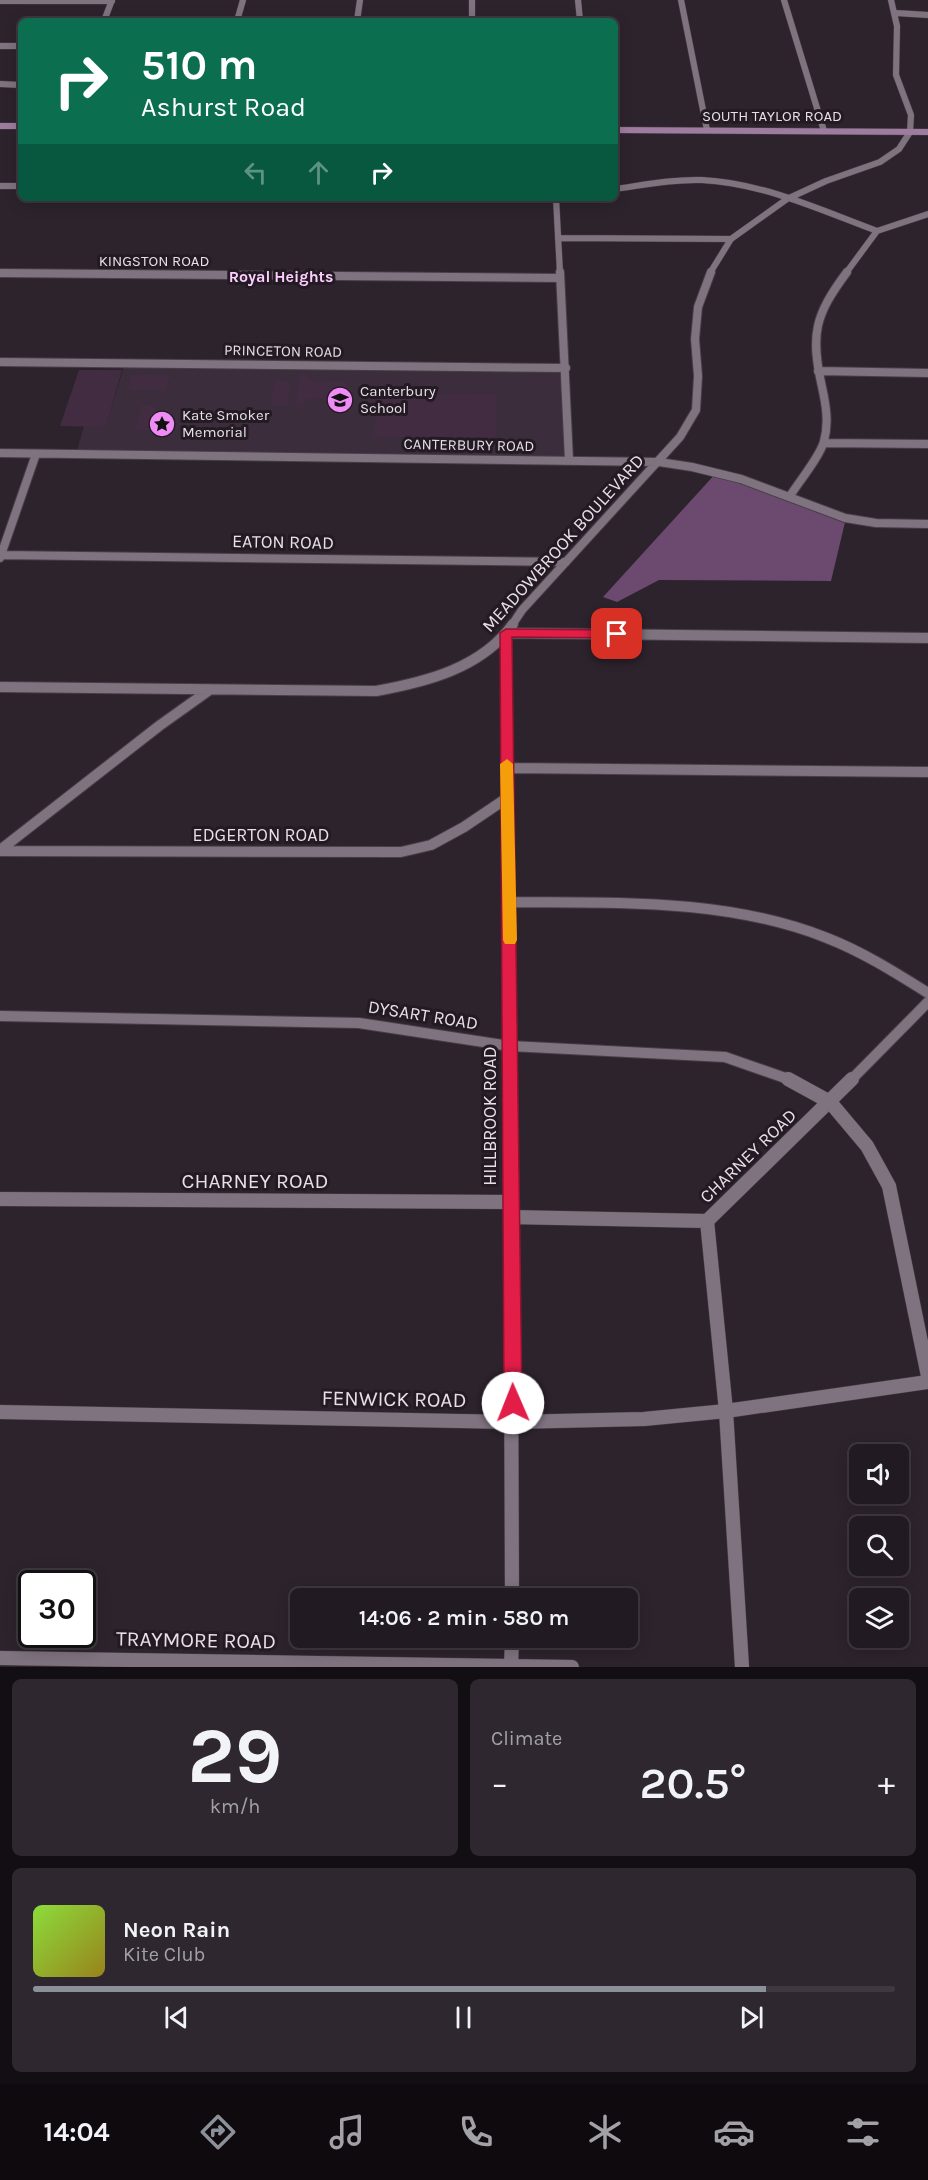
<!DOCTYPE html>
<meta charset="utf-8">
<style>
body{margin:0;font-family:Karla,sans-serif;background:#2e272f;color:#f1f3f6;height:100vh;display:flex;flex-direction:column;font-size:22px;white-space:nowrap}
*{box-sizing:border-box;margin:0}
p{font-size:20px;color:#a2a1a5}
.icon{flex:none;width:33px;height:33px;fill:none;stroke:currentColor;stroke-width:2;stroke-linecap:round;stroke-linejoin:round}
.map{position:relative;height:1667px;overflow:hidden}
.drawer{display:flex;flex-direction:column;gap:12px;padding:12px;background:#130e13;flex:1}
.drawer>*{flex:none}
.guide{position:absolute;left:18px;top:18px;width:600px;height:183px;border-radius:9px;box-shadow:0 3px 15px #0003,0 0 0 2px #3f3840;background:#0b6e4f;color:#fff;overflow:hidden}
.controls{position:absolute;left:849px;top:1444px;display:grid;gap:12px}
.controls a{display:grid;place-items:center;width:60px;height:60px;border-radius:9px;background:#221a22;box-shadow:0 3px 15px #0003,0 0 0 2px #3f3840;font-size:30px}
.speed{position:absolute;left:18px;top:1570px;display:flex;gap:12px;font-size:30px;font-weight:700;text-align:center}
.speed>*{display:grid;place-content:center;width:78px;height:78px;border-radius:50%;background:#221a22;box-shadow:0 3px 15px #0003,0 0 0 2px #3f3840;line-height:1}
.speed .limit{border:3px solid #111;border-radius:9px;background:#fff;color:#111}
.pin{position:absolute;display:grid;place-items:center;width:51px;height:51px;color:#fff;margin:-26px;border-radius:12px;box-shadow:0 3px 9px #0006}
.me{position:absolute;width:66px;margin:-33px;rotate:359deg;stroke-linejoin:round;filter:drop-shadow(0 0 4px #0008)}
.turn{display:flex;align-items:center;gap:21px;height:126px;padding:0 24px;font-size:27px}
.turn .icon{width:78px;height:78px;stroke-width:2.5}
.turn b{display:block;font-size:42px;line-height:51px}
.lanes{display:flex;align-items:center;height:57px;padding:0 24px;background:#0003;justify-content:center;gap:30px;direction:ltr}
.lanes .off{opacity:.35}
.big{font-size:45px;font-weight:600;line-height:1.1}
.drawer .card{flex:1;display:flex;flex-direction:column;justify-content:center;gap:9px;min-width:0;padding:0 21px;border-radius:9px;background:#2e272f}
.drawer .dial{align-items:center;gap:0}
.dial b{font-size:78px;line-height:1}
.song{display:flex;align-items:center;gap:18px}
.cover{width:72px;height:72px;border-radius:9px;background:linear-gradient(135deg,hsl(90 70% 55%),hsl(50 70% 35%))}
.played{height:6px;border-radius:3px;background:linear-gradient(90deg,#8c9099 85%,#3f3840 85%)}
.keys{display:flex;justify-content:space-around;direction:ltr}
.heat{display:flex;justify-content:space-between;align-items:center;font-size:33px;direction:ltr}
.drawer .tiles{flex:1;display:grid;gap:12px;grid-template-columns:1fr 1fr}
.card:last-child{grid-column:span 2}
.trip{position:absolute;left:290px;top:1588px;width:348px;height:60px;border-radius:9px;background:#221a22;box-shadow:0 3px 15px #0003,0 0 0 2px #3f3840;font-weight:600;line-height:60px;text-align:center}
.menu{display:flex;height:96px;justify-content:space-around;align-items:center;background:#0e0a0e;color:#a2a1a5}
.menu .icon{width:42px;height:42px}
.menu .selected{color:#8c9099}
.menu b{font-size:27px;color:#f1f3f6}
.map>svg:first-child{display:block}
.built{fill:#3b2d3b}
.green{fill:#412c41}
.forest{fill:#6c496e}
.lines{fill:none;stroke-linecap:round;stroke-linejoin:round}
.street-far3-casing{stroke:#473f47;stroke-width:7}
.street-far2-casing{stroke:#473f47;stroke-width:10}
.street-far1-casing{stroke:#473f47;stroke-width:12}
.street-casing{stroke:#473f47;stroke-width:15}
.secondary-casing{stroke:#473f47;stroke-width:1}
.street-far3{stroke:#7f737f;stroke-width:6}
.street-far2{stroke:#7f737f;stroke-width:8}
.street-far1{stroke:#7f737f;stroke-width:10}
.street{stroke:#7f737f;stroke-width:14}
.secondary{fill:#9e7c9f;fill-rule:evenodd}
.route{fill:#e11d48;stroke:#92132f;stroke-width:1.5}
.slow{fill:#f59e0b}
.labels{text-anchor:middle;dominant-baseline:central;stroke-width:6;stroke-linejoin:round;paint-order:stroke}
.far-street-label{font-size:15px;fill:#e7e0e7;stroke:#231a23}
.far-poi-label{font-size:15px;fill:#e7e0e7;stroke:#231a23;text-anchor:start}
.far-neighbourhood-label{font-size:16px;font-weight:bold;fill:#fdcffe;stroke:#231a23}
.street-label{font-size:18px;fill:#e7e0e7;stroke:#231a23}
.near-street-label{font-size:21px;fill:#e7e0e7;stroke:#231a23}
</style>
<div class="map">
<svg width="928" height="1667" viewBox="0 0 928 1667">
<rect width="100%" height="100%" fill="#2d232d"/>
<path class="built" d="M125,363L566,368L569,460L76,454L84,426H106Z"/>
<path class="green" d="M79,370H122L106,427L60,426Z
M132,374L171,375L166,389H128Z
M300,374H308L309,381C322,384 332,378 345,381L348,391L344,401L330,402L319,398L304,400L303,405H295Z
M275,381H290L288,405H270Z
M378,393L497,394L496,438L374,437Z
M142,405H151L156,408L154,418L163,421L160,430H135Z"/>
<path class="forest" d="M717,472L846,518L831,581L659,580L617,602L603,597Z"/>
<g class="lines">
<g class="street-far3-casing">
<path id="street-far3" d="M472,0V21
M578,0L580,21
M681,0L707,130
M784,0L824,131
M0,1H112
M896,13L928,15
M104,21L112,0
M237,21L243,0
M357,21L360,0
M0,46H21
M0,84L21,85
M0,186H21
M615,189C644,185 673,179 702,180C763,183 820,210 877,231
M556,198L560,273
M558,238L731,239
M0,273H29
M710,273L731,239L787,199L826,181L880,162L899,149L910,132L911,115L896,75L897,26L891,0
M846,273L877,231L928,214"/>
</g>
<g class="street-far2-casing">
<path id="street-far2" d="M560,272L569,460
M0,273L560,278
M0,362L566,368
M818,371L928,373
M824,443L928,444
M0,453L659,462L692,467L741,479L845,518L876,523L928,524
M790,496C798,483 821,455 824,441C829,423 826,405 822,387C810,334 815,315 847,272
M0,555L566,562
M0,558L36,454
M512,625L522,610L680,437L696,410L698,376L695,339L698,307L711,272"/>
</g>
<g class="street-far1-casing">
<path id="street-far1" d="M506,633L510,1080
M506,633L928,638
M0,687L376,691C426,682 482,668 513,624
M507,768L928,772
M0,850L159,726L208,691
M0,851L401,852L431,845L464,827L507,798
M510,902C616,903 727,898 827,938C863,952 896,973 928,993
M0,1016L359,1023L510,1046L725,1057L791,1080
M851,1080L928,1002"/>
</g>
<g class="street-casing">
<path id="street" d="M510,1079L512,1599
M788,1079L830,1102L867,1146L889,1186L928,1376
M0,1199L509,1202
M510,1217L707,1221L852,1079
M707,1221L726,1411L742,1667
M0,1412L513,1422L644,1419L726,1411L928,1382
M0,1658L572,1667
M511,1667L512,1638"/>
</g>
<g class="secondary-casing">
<path id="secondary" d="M0,123H21V129H0Z
M615,127L928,129V135L615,133Z"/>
</g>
<use href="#street-far3" class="street-far3"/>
<use href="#street-far2" class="street-far2"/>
<use href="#street-far1" class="street-far1"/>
<use href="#street" class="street"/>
<use href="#secondary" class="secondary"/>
</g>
<path class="route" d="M506,629L617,630L623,634L617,638L512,637L522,1403L519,1410L513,1412L506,1410L504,1403L500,633Z"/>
<path class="slow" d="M507,759L513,764L517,940L515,944H505L503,940L500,764Z"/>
<defs>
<g id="school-disc" transform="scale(1.35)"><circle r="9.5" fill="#f08bf5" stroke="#231a23"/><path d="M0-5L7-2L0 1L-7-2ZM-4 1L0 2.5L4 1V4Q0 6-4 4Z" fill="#111"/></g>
<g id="sight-disc" transform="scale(1.35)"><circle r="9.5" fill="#f08bf5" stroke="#231a23"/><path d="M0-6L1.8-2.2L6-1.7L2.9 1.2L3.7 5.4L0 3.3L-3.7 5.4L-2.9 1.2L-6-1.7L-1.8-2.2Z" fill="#111"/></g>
</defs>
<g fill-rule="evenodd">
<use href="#school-disc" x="340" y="400"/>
<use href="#sight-disc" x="162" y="424"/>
</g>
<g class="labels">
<g class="far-street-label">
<text x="772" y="116">SOUTH TAYLOR ROAD</text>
<text x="154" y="261">KINGSTON ROAD</text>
<text transform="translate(283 351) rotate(1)">PRINCETON ROAD</text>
<text transform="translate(469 445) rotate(1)">CANTERBURY ROAD</text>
</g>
<g class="far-poi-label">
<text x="360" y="391">Canterbury<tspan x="360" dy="17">School</tspan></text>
<text x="182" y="415">Kate Smoker<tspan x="182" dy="17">Memorial</tspan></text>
</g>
<g class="far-neighbourhood-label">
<text x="281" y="276">Royal Heights</text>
</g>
<g class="street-label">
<text transform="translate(283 542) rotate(1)">EATON ROAD</text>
<text transform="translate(563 543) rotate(-48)">MEADOWBROOK BOULEVARD</text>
<text x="261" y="835">EDGERTON ROAD</text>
<text transform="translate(423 1015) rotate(9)">DYSART ROAD</text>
<text transform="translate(490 1116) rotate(-90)">HILLBROOK ROAD</text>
<text transform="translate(748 1156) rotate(-44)">CHARNEY ROAD</text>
</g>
<g class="near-street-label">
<text x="255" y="1181">CHARNEY ROAD</text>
<text transform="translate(394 1399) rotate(1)">FENWICK ROAD</text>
<text transform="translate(196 1640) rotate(1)">TRAYMORE ROAD</text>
</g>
</g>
</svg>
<div class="controls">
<a><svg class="icon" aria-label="sound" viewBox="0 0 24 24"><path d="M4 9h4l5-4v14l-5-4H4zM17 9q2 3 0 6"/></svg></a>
<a><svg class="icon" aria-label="search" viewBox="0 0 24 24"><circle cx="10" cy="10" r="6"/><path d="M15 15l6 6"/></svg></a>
<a><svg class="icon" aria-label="layers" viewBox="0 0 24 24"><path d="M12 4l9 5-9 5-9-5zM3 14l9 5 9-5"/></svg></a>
</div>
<div class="speed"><div class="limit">30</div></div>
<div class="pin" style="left:617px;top:634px;background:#d93025"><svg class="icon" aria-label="arrive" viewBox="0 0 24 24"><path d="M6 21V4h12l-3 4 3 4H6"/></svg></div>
<svg class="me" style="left:513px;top:1403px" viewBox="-20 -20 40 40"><circle r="19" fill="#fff"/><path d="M0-13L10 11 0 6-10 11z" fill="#e11d48"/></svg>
<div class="trip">14:06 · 2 min · 580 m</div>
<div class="guide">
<div class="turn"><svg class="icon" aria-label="right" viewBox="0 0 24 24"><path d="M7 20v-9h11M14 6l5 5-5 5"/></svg><div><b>510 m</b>Ashurst Road</div></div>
<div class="lanes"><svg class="icon off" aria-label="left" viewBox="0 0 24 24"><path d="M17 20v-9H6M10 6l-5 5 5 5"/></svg><svg class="icon off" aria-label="ahead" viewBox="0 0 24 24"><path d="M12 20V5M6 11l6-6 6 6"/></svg><svg class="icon" aria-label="right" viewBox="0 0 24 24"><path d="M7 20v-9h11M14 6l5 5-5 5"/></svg></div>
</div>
</div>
<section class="drawer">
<div class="tiles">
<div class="card dial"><b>29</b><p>km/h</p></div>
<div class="card"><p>Climate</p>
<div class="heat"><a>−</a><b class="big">20.5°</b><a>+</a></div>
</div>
<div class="card">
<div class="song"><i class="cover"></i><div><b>Neon Rain</b><p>Kite Club</p></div></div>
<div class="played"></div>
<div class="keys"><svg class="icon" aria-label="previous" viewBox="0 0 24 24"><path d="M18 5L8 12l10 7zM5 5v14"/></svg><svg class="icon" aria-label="pause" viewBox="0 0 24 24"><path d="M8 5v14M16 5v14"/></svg><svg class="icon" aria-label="next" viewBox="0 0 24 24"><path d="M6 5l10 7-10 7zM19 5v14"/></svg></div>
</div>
</div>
</section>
<nav class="menu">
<b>14:04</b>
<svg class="icon selected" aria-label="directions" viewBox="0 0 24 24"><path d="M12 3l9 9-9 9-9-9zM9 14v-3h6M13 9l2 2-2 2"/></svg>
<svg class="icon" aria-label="music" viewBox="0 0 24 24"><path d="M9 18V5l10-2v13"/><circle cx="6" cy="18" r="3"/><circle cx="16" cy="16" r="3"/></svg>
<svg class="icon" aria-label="phone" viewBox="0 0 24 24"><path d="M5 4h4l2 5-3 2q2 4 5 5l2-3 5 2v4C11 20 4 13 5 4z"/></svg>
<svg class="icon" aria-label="climate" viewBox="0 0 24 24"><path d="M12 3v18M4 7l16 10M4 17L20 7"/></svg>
<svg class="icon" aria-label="car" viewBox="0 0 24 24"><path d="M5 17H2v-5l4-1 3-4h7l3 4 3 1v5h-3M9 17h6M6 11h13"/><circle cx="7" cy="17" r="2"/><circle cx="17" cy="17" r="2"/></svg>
<svg class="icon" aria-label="filters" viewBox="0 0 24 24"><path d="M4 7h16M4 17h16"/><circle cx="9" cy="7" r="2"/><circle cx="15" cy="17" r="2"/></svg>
</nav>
